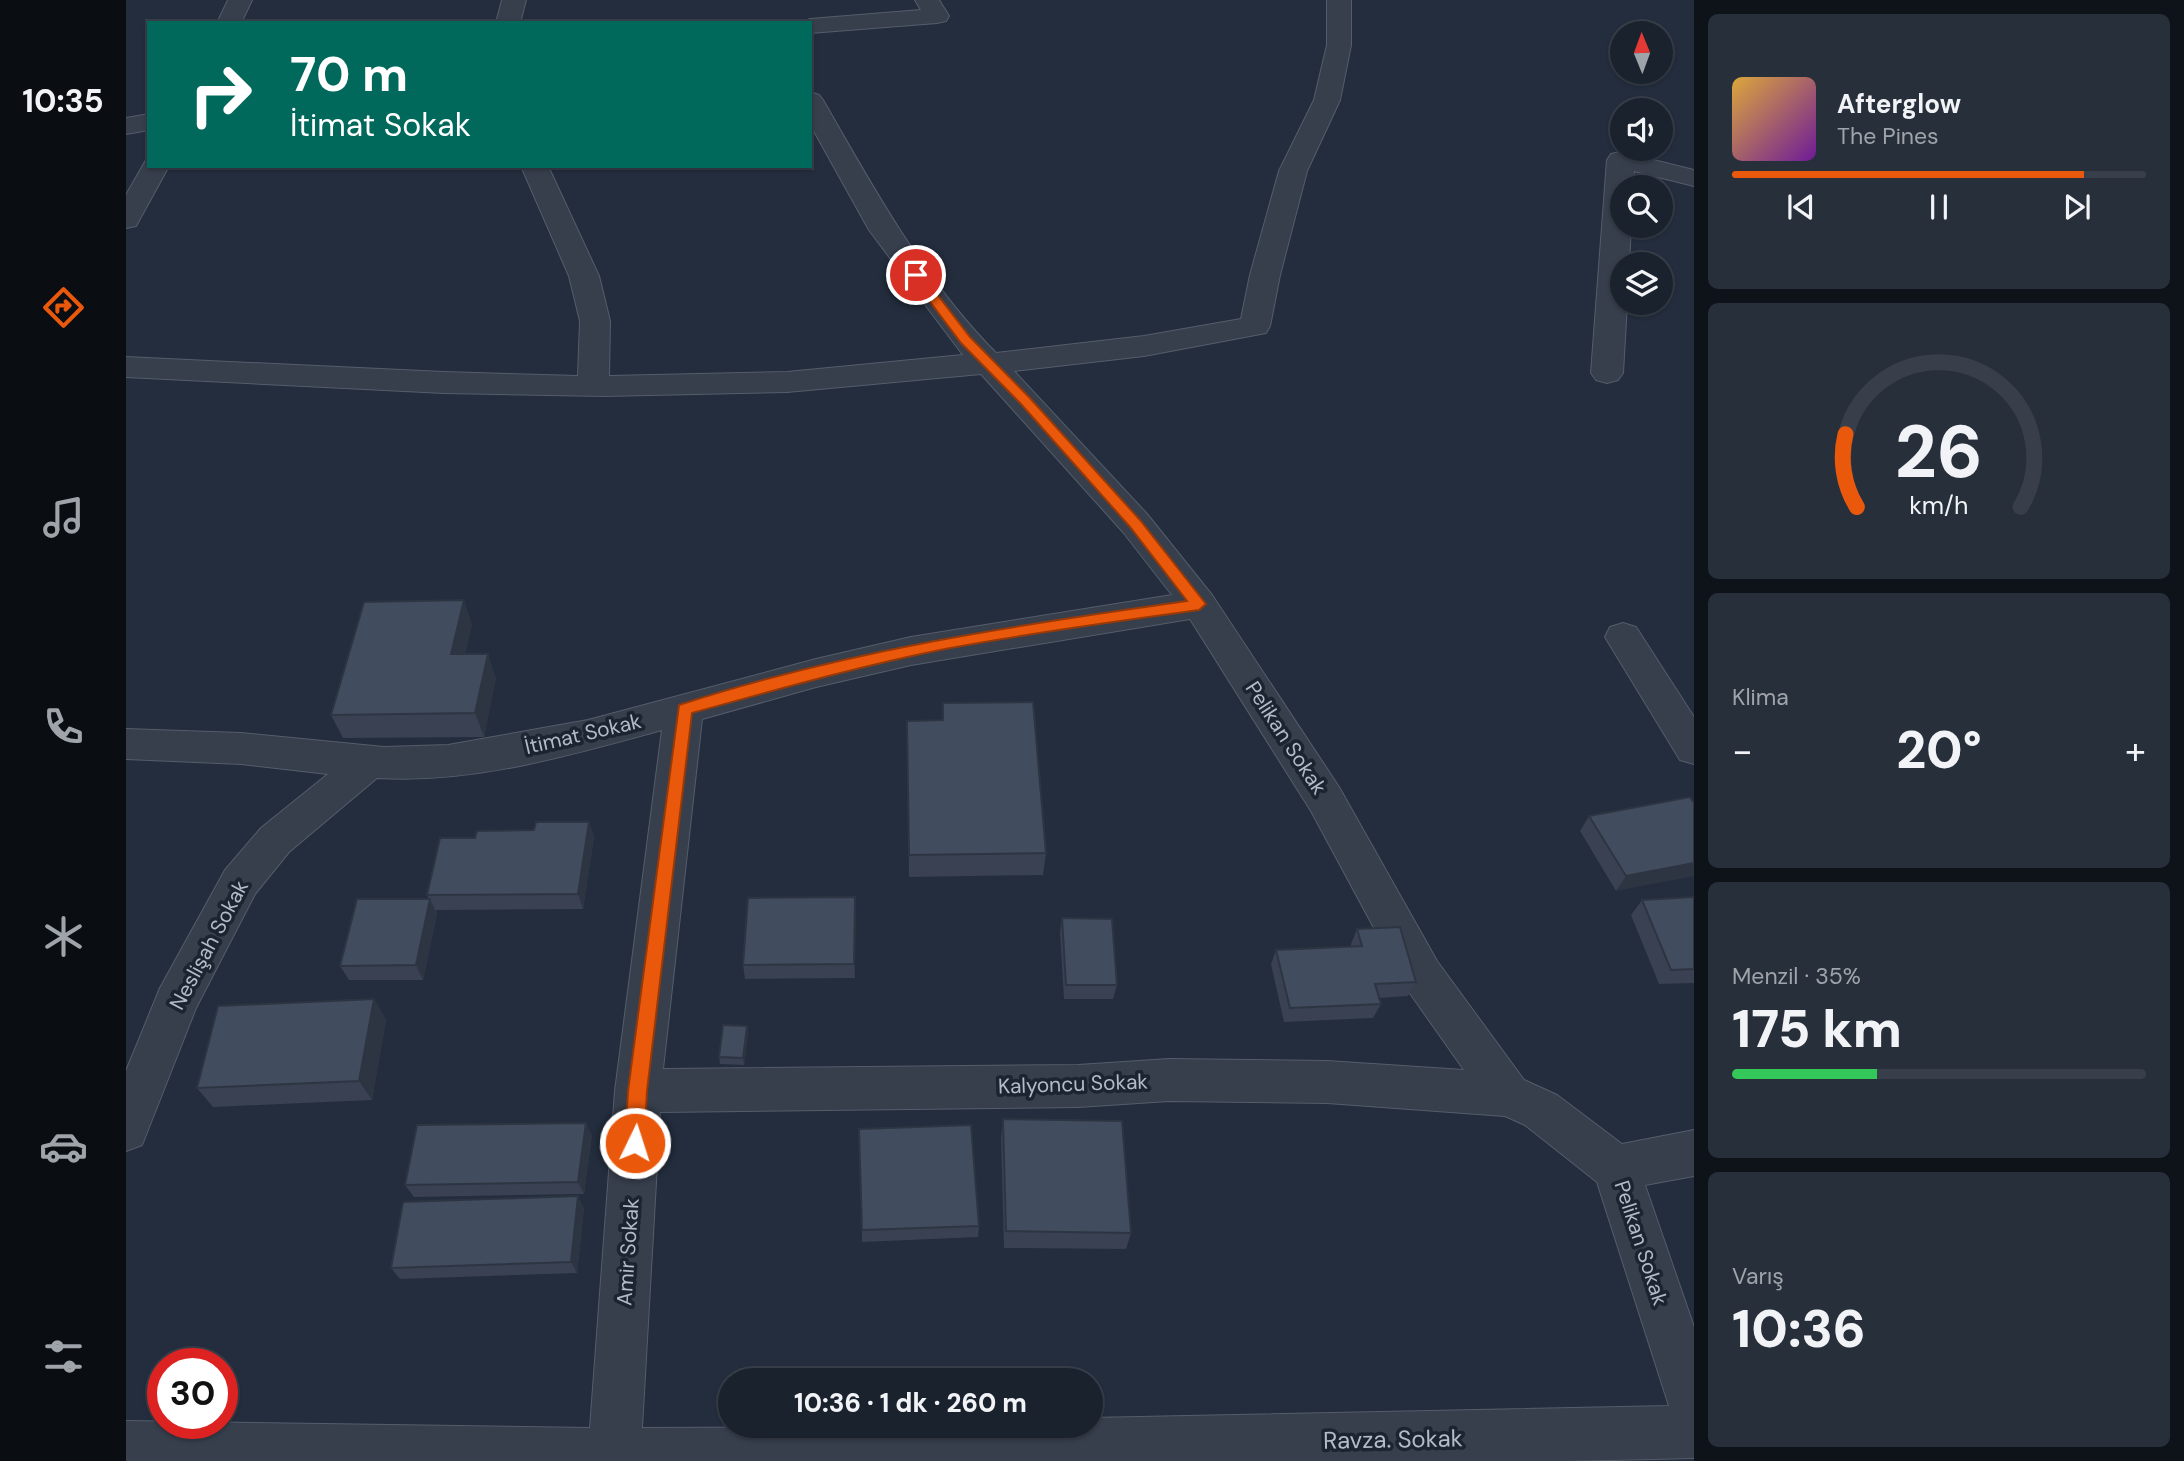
<!DOCTYPE html>
<html lang="tr">
<meta charset="utf-8">
<style>
body{margin:0;font-family:"DM Sans",sans-serif;background:#272f3a;color:#f1f3f6;height:100vh;display:flex;flex-direction:column;font-size:26px;white-space:nowrap}
*{box-sizing:border-box;margin:0}
p{font-size:23px;color:#9fa4aa}
.icon{flex:none;width:38px;height:38px;fill:none;stroke:currentColor;stroke-width:2;stroke-linecap:round;stroke-linejoin:round}
.map{position:relative;flex:1;overflow:hidden}
.side{display:flex;flex-direction:column;gap:14px;padding:14px;background:#0e1319;width:490px}
.side>*{flex:none}
.hud{position:absolute;left:21px;top:21px;width:665px;height:147px;border-radius:0px;box-shadow:0 2px 5px #0004,0 0 0 2px #383f4a;background:#00695c;color:#fff;overflow:hidden}
.needle{width:46px;rotate:359deg}
.buttons{position:absolute;left:1484px;top:21px;display:grid;gap:14px}
.buttons a{display:grid;place-items:center;width:63px;height:63px;border-radius:50%;background:#1a222e;box-shadow:0 2px 5px #0004,0 0 0 2px #383f4a;font-size:35px}
.speed{position:absolute;left:21px;top:1348px;display:flex;gap:14px;font-size:35px;font-weight:700;text-align:center}
.speed>*{display:grid;place-content:center;width:91px;height:91px;border-radius:50%;background:#1a222e;box-shadow:0 2px 5px #0004,0 0 0 2px #383f4a;line-height:1}
.speed .limit{border:10px solid #d22;background:#fff;color:#111}
.pin{position:absolute;display:grid;place-items:center;width:60px;height:60px;color:#fff;margin:-30px;border:4px solid #fff;border-radius:50%;box-shadow:0 2px 7px #0007}
.me{position:absolute;width:77px;margin:-38px;rotate:4deg;stroke-linejoin:round;filter:drop-shadow(0 0 5px #0008)}
.turn{display:flex;align-items:center;gap:24px;height:147px;padding:0 28px;font-size:32px}
.turn .icon{width:91px;height:91px;stroke-width:2.5}
.turn b{display:block;font-size:49px;line-height:60px}
.big{font-size:52px;font-weight:800;line-height:1.1}
.side .card{flex:1;display:flex;flex-direction:column;justify-content:center;gap:10px;min-width:0;padding:0 24px;border-radius:10px;background:#272f3a}
.side .dial{align-items:center;gap:0}
.dial svg{height:182px;overflow:visible;fill:none;stroke:#383f4a;stroke-width:7;stroke-linecap:round;text-anchor:middle}
.dial text{fill:#f1f3f6;stroke:none}
.song{display:flex;align-items:center;gap:21px}
.cover{width:84px;height:84px;border-radius:10px;background:linear-gradient(135deg,hsl(40 70% 55%),hsl(280 70% 35%))}
.played{height:7px;border-radius:4px;background:linear-gradient(90deg,#ea580c 85%,#383f4a 85%)}
.keys{display:flex;justify-content:space-around;direction:ltr}
.heat{display:flex;justify-content:space-between;align-items:center;font-size:38px;direction:ltr}
.charge{height:10px;border-radius:5px;background:linear-gradient(90deg,#34c759 35%,#383f4a 0)}
.trip{position:absolute;left:592px;top:1368px;width:385px;height:70px;border-radius:35px;background:#1a222e;box-shadow:0 2px 5px #0004,0 0 0 2px #383f4a;font-weight:800;line-height:70px;text-align:center}
main{display:flex;flex:1;min-height:0}
.tab-bar{display:flex;flex-direction:column;width:126px;justify-content:space-around;align-items:center;background:#0a0e12;color:#9fa4aa}
.tab-bar .icon{width:49px;height:49px}
.tab-bar .selected{color:#ea580c}
.tab-bar b{font-size:32px;color:#f1f3f6}
.map>svg:first-child{display:block}
.lines{fill:none;stroke-linecap:round;stroke-linejoin:round}
.minor-casing{stroke:#555d6b;stroke-width:2}
.minor{fill:#373f4d;fill-rule:evenodd}
.wall{fill:#394152}
.shaded-wall{fill:#2e3542}
.building{fill:#424c5f;stroke:#2e3542;stroke-width:2}
.route{fill:#ea580c;stroke:#983908;stroke-width:2}
.labels{text-anchor:middle;dominant-baseline:central;stroke-width:7;stroke-linejoin:round;paint-order:stroke}
.street-label{font-size:21px;fill:#b3bac9;stroke:#1c2432}
.near-street-label{font-size:24px;fill:#b3bac9;stroke:#1c2432}
</style>
<main>
<nav class="tab-bar">
<b>10:35</b>
<svg class="icon selected" aria-label="directions" viewBox="0 0 24 24"><path d="M12 3l9 9-9 9-9-9zM9 14v-3h6M13 9l2 2-2 2"/></svg>
<svg class="icon" aria-label="music" viewBox="0 0 24 24"><path d="M9 18V5l10-2v13"/><circle cx="6" cy="18" r="3"/><circle cx="16" cy="16" r="3"/></svg>
<svg class="icon" aria-label="phone" viewBox="0 0 24 24"><path d="M5 4h4l2 5-3 2q2 4 5 5l2-3 5 2v4C11 20 4 13 5 4z"/></svg>
<svg class="icon" aria-label="climate" viewBox="0 0 24 24"><path d="M12 3v18M4 7l16 10M4 17L20 7"/></svg>
<svg class="icon" aria-label="car" viewBox="0 0 24 24"><path d="M5 17H2v-5l4-1 3-4h7l3 4 3 1v5h-3M9 17h6M6 11h13"/><circle cx="7" cy="17" r="2"/><circle cx="17" cy="17" r="2"/></svg>
<svg class="icon" aria-label="filters" viewBox="0 0 24 24"><path d="M4 7h16M4 17h16"/><circle cx="9" cy="7" r="2"/><circle cx="15" cy="17" r="2"/></svg>
</nav>
<div class="map">
<svg width="1568" height="1461" viewBox="0 0 1568 1461">
<rect width="100%" height="100%" fill="#232d3d"/>
<g class="lines">
<g class="minor-casing">
<path id="minor" d="M102,0H126L115,23H91Z
M376,0H400L394,23H370Z
M789,0H813L823,16L820,21L811,23L684,33V23H674L684,19L795,10Z
M1201,0H1225V45L1214,100L1181,171L1154,275L1144,326L1140,333L1018,356L888,371L1021,514L1086,595L1213,787L1311,961L1398,1080L1431,1095L1496,1144L1568,1130V1176L1519,1185L1568,1327V1458L1442,1461H0V1421L464,1428L489,1091L536,730C445,755 347,784 251,778L163,852L129,894L70,1008L16,1145L0,1151V1071L34,988L99,870L135,828L202,774L115,764L0,759V729L115,733L258,747L322,745L462,720L690,659L785,637L1046,595L997,532L855,374L661,392L478,396L318,393L0,377V357L318,372L452,376L454,321L443,276L395,166H422L473,276L484,321L483,376L661,372L837,355L743,230L684,124V92L693,95L697,100C748,189 797,279 870,353L1018,336L1115,319L1124,275L1153,171L1188,100L1201,45ZM1064,619L1185,811L1281,989L1338,1070L1201,1061L1043,1059L952,1065L537,1069L576,719L690,687L785,665ZM1043,1101L1201,1103L1379,1116L1399,1125L1471,1182L1543,1406L964,1418V1426L516,1428L534,1112L952,1107Z
M23,114V130L0,134V118Z
M1495,152L1568,170V186L1508,171L1507,187H1496V226H1505L1503,264H1496V303H1501L1497,373L1492,380L1481,383L1470,380L1465,373L1481,160L1485,154Z
M20,160H23V166H43L10,226L0,228V195Z
M1497,623L1510,627L1568,717V764L1554,760L1479,637L1484,627Z"/>
</g>
<use href="#minor" class="minor"/>
</g>
<path class="wall" d="M346,624L339,654L370,678L358,737L217,738L205,715Z
M817,703L920,853L917,875L783,877L781,721L816,720Z
M1564,797L1490,891L1454,831L1463,816Z
M463,822L468,837L457,909L310,910L311,914L297,980H223L214,966L303,899L301,895L349,838Z
M729,897V978L619,979L617,965Z
M1568,897V983L1533,984L1505,915L1516,900Z
M936,918L991,985L987,999H938L934,932Z
M1231,929L1290,982L1282,996L1253,998L1255,1004L1247,1018L1158,1022L1145,964L1150,950L1225,946V944Z
M248,999L260,1020L246,1100L87,1107L71,1088Z
M621,1026L622,1033L618,1065L594,1064L593,1057Z
M877,1119L1005,1233L1000,1249L878,1248L875,1138Z
M466,1135L458,1194L288,1197L279,1185Z
M458,1208L451,1273L274,1279L265,1268Z
M853,1226L852,1237L736,1242V1230Z"/>
<path class="shaded-wall" d="M338,600L346,624L334,678L325,654Z
M362,654L370,678L358,737L349,713Z
M463,822L468,837L457,909L452,894Z
M1568,863V876L1490,891L1500,876Z
M729,897L730,912L729,978L728,964Z
M304,899L311,914L297,980L290,965Z
M248,999L260,1020L246,1100L233,1081Z
M621,1026L622,1033L618,1065L617,1058Z
M460,1123L466,1135L458,1194L452,1182Z
M452,1196L458,1208L451,1273L445,1262Z"/>
<path class="building" d="M338,600L325,654H362L349,713L205,715L238,602Z
M907,702L920,853L783,855L781,721L817,720V703Z
M1564,797L1568,803V863L1500,876L1463,816Z
M410,822H463L452,894L301,895L314,838H349L351,831L408,830Z
M729,897L728,964L617,965L622,898Z
M1568,897V969L1545,970L1516,900Z
M231,899H304L290,965L214,966Z
M936,918L986,919L991,985H940Z
M1274,927L1290,982L1249,984L1255,1004L1164,1008L1150,950L1236,946L1231,929Z
M248,999L233,1081L71,1088L92,1006Z
M597,1025L621,1026L617,1058L593,1057Z
M877,1119L996,1121L1005,1233L880,1231Z
M460,1123L452,1182L279,1185L291,1125Z
M845,1125L853,1226L736,1230L733,1129Z
M452,1196L445,1262L265,1268L277,1202Z"/>
<path class="route" d="M790,271L794,272L844,337L903,397L1014,520L1080,604L1073,610C988,622 903,633 819,649C734,666 650,690 566,713L521,1091L518,1143L515,1149L509,1152L502,1149L499,1143L502,1091L553,705C718,651 890,625 1061,601L1004,527L894,403L835,343L784,275Z"/>
<g class="labels">
<g class="street-label">
<text transform="translate(457 734) rotate(-13)">İtimat Sokak</text>
<text transform="translate(1160 738) rotate(57)">Pelikan Sokak</text>
<text transform="translate(83 945) rotate(-62)">Neslişah Sokak</text>
<text transform="translate(947 1084) rotate(-2)">Kalyoncu Sokak</text>
<text transform="translate(1515 1243) rotate(72)">Pelikan Sokak</text>
<text transform="translate(502 1252) rotate(-86)">Amir Sokak</text>
</g>
<g class="near-street-label">
<text transform="translate(1267 1439) rotate(-1)">Ravza. Sokak</text>
</g>
</g>
</svg>
<div class="buttons">
<a><svg class="needle" viewBox="-14 -14 28 28"><path d="M0-13l5 13h-10z" fill="#e53935"/><path d="M0 13l5-13h-10z" fill="#9fa4aa"/></svg></a>
<a><svg class="icon" aria-label="sound" viewBox="0 0 24 24"><path d="M4 9h4l5-4v14l-5-4H4zM17 9q2 3 0 6"/></svg></a>
<a><svg class="icon" aria-label="search" viewBox="0 0 24 24"><circle cx="10" cy="10" r="6"/><path d="M15 15l6 6"/></svg></a>
<a><svg class="icon" aria-label="layers" viewBox="0 0 24 24"><path d="M12 4l9 5-9 5-9-5zM3 14l9 5 9-5"/></svg></a>
</div>
<div class="speed"><div class="limit">30</div></div>
<div class="pin" style="left:790px;top:275px;background:#d93025"><svg class="icon" aria-label="arrive" viewBox="0 0 24 24"><path d="M6 21V4h12l-3 4 3 4H6"/></svg></div>
<svg class="me" style="left:509px;top:1143px" viewBox="-20 -20 40 40"><circle r="17" fill="#ea580c" stroke="#fff" stroke-width="3"/><path d="M0-11L8 9 0 5-8 9z" fill="#fff"/></svg>
<div class="trip">10:36 · 1 dk · 260 m</div>
<div class="hud">
<div class="turn"><svg class="icon" aria-label="right" viewBox="0 0 24 24"><path d="M7 20v-9h11M14 6l5 5-5 5"/></svg><div><b>70 m</b>İtimat Sokak</div></div>
</div>
</div>
<section class="side">
<div class="card">
<div class="song"><i class="cover"></i><div><b>Afterglow</b><p>The Pines</p></div></div>
<div class="played"></div>
<div class="keys"><svg class="icon" aria-label="previous" viewBox="0 0 24 24"><path d="M18 5L8 12l10 7zM5 5v14"/></svg><svg class="icon" aria-label="pause" viewBox="0 0 24 24"><path d="M8 5v14M16 5v14"/></svg><svg class="icon" aria-label="next" viewBox="0 0 24 24"><path d="M6 5l10 7-10 7zM19 5v14"/></svg></div>
</div>
<div class="card dial"><svg viewBox="0 0 100 80">
<path d="M14 69A42 42 0 1 1 86 69"/>
<path d="M14 69A42 42 0 0 1 9 37" stroke="#ea580c"/>
<text x="50" y="56" font-size="32" font-weight="700">26</text>
<text x="50" y="72" font-size="11">km/h</text>
</svg></div>
<div class="card"><p>Klima</p>
<div class="heat"><a>−</a><b class="big">20°</b><a>+</a></div>
</div>
<div class="card"><p>Menzil · 35%</p><b class="big">175 km</b><div class="charge"></div></div>
<div class="card"><p>Varış</p><b class="big">10:36</b></div>
</section>
</main>
